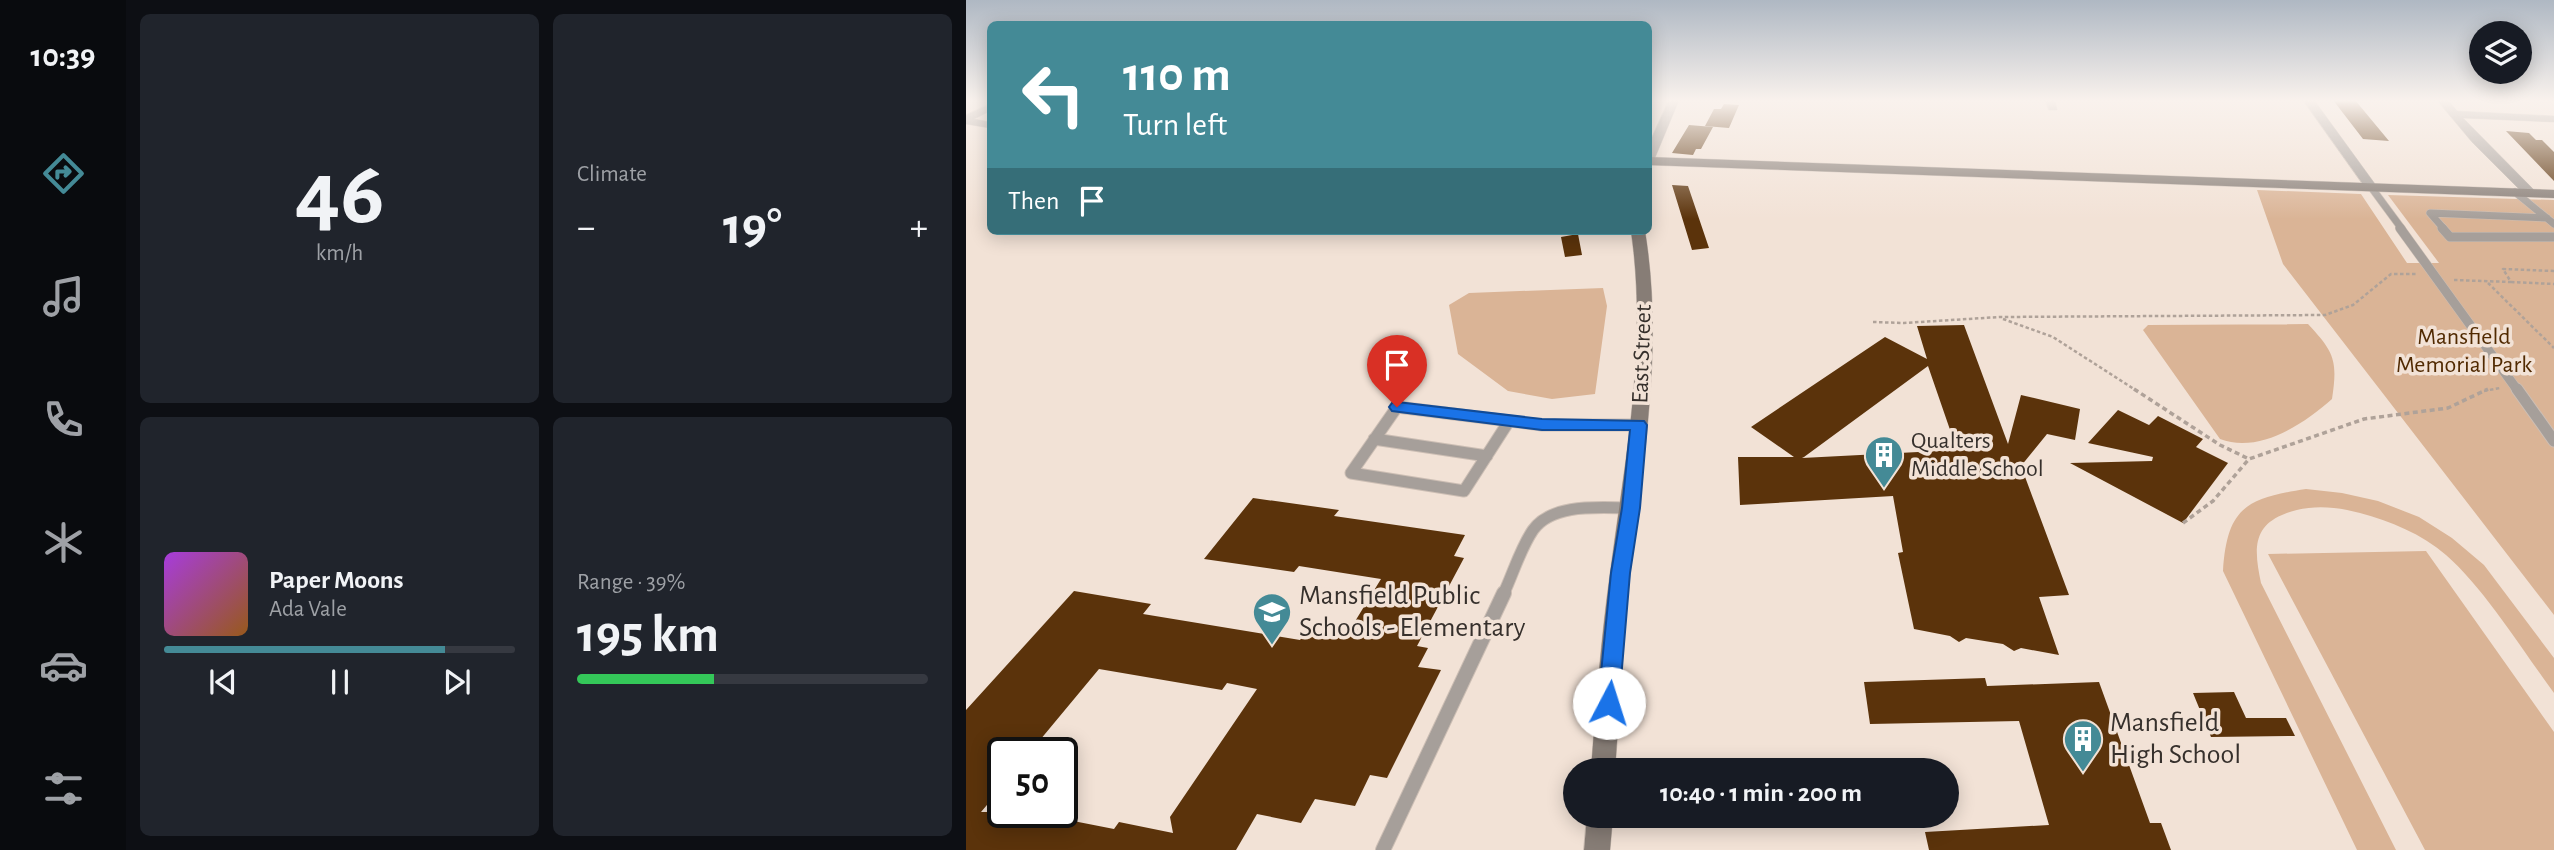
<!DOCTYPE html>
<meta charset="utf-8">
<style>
body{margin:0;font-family:"Alegreya Sans",sans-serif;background:#20242c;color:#f1f3f6;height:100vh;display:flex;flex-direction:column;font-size:26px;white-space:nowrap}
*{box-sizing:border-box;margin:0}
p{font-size:23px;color:#9ea1a6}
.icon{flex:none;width:38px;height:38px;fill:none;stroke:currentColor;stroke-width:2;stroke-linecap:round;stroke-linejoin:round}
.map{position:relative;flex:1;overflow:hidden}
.sheet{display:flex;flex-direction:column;gap:14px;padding:14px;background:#0d0f14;width:840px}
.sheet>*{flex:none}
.hud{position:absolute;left:21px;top:21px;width:665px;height:214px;border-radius:10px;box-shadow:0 4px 18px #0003;background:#448a96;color:#fff;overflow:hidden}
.tools{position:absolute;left:1503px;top:21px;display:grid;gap:14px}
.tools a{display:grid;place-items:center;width:63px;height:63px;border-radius:50%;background:#171b24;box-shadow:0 4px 18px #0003;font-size:35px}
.speed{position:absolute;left:21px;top:737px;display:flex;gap:14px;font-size:35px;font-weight:700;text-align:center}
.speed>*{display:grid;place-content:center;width:91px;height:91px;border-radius:50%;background:#171b24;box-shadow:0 4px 18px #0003;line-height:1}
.speed .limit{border:4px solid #111;border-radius:10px;background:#fff;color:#111}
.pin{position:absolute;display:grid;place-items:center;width:60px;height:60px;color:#fff;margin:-72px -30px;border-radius:50% 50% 50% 0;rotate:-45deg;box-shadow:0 0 7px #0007}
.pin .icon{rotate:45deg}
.me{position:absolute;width:77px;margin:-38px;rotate:5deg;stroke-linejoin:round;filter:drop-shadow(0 0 5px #0008)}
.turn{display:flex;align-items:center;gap:24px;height:147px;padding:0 21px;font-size:32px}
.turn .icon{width:91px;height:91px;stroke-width:2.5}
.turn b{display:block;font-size:49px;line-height:60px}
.then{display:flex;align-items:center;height:66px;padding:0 21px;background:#0003;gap:14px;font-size:26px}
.big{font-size:52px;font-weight:700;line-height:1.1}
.sheet .widget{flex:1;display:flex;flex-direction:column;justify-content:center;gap:10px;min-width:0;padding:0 24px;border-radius:10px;background:#20242c}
.sheet .dial{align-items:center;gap:0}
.dial b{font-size:91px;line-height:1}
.song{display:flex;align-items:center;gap:21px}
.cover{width:84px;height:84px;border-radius:10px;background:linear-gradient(135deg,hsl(280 70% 55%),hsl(30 70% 35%))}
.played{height:7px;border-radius:4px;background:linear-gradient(90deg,#448a96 80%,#363941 80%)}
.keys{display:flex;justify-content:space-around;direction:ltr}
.heat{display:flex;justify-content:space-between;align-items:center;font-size:38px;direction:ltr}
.charge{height:10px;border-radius:5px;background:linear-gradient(90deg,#34c759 39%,#363941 0)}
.sheet .tiles{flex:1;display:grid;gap:14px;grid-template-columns:repeat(2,1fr)}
.trip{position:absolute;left:597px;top:758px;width:396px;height:70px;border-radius:35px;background:#171b24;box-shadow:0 4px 18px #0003;font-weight:700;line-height:70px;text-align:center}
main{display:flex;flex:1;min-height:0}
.tab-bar{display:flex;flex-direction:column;width:126px;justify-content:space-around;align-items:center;background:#090b0e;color:#9ea1a6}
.tab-bar .icon{width:49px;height:49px}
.tab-bar .current{color:#448a96}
.tab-bar b{font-size:32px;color:#f1f3f6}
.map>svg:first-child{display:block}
.green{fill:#dab496}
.building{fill:#5b330b;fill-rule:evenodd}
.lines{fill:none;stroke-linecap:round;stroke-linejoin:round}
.lane-far3-casing{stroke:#ccbeb4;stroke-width:8}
.lane-far2-casing{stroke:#ccbeb4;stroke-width:10}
.lane-far1-casing{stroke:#ccbeb4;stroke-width:13}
.lane-casing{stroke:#ccbeb4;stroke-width:16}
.street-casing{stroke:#ccbeb4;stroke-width:1}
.secondary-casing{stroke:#ccbeb4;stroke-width:1}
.path-far1{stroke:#afa299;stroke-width:2.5;stroke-dasharray:3.5 2.5;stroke-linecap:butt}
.path{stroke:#afa299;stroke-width:3.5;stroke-dasharray:5 3.5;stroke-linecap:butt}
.lane-far3{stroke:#a69f9a;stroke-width:7}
.lane-far2{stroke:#a69f9a;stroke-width:9}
.lane-far1{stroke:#a69f9a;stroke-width:11}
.lane{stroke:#a69f9a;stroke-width:14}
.street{fill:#a69f9a;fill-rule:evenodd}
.secondary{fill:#877d76;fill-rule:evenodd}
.route{fill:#1a73e8;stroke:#114b97;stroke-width:2}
.labels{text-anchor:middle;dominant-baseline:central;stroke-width:7;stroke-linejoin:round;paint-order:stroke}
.park-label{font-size:24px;fill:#512a02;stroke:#f2e2d6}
.street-label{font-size:24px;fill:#36302c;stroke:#f2e2d6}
.poi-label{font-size:24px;fill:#36302c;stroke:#f2e2d6;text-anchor:start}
.near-poi-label{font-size:28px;fill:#36302c;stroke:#f2e2d6;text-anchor:start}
</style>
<main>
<nav class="tab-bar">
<b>10:39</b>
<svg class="icon current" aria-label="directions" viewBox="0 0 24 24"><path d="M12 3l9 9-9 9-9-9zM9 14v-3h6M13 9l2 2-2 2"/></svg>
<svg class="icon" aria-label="music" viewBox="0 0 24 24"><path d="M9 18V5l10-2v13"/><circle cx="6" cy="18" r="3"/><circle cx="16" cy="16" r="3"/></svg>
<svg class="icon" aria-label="phone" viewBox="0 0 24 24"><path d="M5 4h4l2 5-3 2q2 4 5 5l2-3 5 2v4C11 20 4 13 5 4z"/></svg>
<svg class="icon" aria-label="climate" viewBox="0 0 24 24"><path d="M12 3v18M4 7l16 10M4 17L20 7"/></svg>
<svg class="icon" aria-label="car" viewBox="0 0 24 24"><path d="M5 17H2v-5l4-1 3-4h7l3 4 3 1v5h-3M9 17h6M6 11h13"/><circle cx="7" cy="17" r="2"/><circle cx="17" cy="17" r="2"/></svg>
<svg class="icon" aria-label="filters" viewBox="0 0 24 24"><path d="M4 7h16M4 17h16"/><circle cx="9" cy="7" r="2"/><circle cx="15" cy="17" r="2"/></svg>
</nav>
<section class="sheet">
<div class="tiles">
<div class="widget dial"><b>46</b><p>km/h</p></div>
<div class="widget"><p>Climate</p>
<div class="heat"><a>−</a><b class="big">19°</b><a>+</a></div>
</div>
<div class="widget">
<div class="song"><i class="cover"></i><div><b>Paper Moons</b><p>Ada Vale</p></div></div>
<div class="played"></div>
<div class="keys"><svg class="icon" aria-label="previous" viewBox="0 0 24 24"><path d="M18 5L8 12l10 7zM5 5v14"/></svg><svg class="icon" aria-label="pause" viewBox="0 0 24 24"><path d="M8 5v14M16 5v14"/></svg><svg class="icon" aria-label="next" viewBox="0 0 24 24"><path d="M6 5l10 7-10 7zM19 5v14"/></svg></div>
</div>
<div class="widget"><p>Range · 39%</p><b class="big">195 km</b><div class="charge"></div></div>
</div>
</section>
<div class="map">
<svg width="1588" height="850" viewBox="0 0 1588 850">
<rect width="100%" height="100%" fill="#f2e2d6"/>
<path class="green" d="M1291,190L1395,194L1441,263H1473L1422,195L1588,200V615L1317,264Z
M637,288L641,306L629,394L586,399L542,391L492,354L483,305L503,293Z
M1342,324C1368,352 1372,360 1366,399C1338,424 1293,454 1254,439L1177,330L1182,325Z
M1340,489L1376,493L1412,501L1453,517L1486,538L1518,565L1588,658V693C1557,651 1518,588 1480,555C1456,534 1424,521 1394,513C1368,506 1341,504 1316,515C1285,528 1289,554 1295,583L1430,850H1391L1257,571C1261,507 1281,498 1340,489Z
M1460,551L1588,732V850H1459L1302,554Z"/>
<path class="building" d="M1367,100H1389L1423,141L1397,139Z
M758,104L773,105L763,128L739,126L748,109H755Z
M723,125L747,127L735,149H730L727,155L706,153Z
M1540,131L1563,133L1570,140H1576L1588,152V181Z
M706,185L722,186L743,248L726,250Z
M612,234L616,255L599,257L595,237Z
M998,325L1042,444L1055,395L1114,409L1109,440L1081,434L1055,466L1103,595L1073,597L1093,655L1055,648L1048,651L1037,644L1000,638L993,642L984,636L948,629L932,553L937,552L927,496L774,505L772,457H828L785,427L919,337L961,359L951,326ZM962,366L991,450L836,458L838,457Z
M1152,410L1183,425L1192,416L1237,439L1230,447L1262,463L1217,523L1104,463L1186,461L1187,457L1122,443Z
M287,498L373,510L368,516L499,535L488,556L498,558L451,646L462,648L452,667L475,670L421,778L404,775L389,806L349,799L335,823L291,814L270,850H0V710L108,591L185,604L177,614L334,640L341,630L380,636L415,579L333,566L328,572L238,559ZM133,669L256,690L261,683L291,689L204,817L207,833L153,822L148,829L92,818L97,812H15L37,786V752H64Z
M1019,678L1021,686L1133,682L1184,823H1195L1205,850H963L959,832L1083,825L1053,721L904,724L898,682Z
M1268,692L1280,718H1320L1329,736L1245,737L1227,693Z"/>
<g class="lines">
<g class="lane-far3-casing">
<path id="lane-far3" d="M1405,187L1436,229
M1549,192L1588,224
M1478,229L1464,213L1581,218"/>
</g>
<g class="lane-far2-casing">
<path id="lane-far2" d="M1434,228L1552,391
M1476,228L1484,237H1588"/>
</g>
<g class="lane-far1-casing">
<path id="lane-far1" d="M1551,389L1588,441
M543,421L498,491L385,473L431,407L576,425H673
M408,439L521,456
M537,595C547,574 554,549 567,530C587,502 636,508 665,508"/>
</g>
<g class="lane-casing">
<path id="lane" d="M417,850L538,593"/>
</g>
<g class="street-casing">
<path id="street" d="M703,100H713L688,160L682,163V146Z
M1079,100H1089L1091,110H1083Z
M1337,100H1348L1409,184V190H1401Z
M1471,100H1482L1491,111L1588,116V122L1497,118L1568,190V196H1560L1506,142Z
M24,104V111L8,119L24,122V128L0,124V115Z"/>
</g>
<g class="secondary-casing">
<path id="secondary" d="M682,157L1588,190V198L682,165Z
M665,231H679C698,347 677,459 664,574C657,639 654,705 649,770H625C630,705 635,639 644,574C659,459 682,347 665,231Z
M621,816H647L644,850H618Z"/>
</g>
<path class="path-far1" d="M1488,280L1545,282L1537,269L1588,271
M1545,282L1588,284
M1522,283L1588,348
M1037,319L1087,337L1171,391
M907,322L938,323L1034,317L1359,315L1387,305L1425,274H1451
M1518,391L1534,388"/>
<path class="path" d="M1168,389L1254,445L1283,459
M1217,523L1247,501L1283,459L1398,419L1482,408L1522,389"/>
<use href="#lane-far3" class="lane-far3"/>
<use href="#lane-far2" class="lane-far2"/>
<use href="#lane-far1" class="lane-far1"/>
<use href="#lane" class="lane"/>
<use href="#street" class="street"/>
<use href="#secondary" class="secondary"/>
</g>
<linearGradient id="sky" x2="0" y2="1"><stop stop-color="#afb8c3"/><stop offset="0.46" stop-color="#f9f2ed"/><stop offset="1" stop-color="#f9f2ed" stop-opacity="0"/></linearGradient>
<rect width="1588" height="219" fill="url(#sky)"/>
<path class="route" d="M431,402L576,419L678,421L681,425L674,508L664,573L653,703L650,710L643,713L635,710L632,703L645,573L656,508L664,430H576L426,411L423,407L426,403Z"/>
<defs>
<g id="building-pin" transform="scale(2.0125)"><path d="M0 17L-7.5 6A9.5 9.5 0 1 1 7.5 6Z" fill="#448a96" stroke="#f2e2d6"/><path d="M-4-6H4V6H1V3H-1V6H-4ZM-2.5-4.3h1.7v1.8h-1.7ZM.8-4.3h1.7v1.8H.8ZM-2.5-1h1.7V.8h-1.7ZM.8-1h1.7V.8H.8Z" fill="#fff"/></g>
<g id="school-pin" transform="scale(2.0125)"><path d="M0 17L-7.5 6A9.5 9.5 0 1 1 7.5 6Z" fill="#448a96" stroke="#f2e2d6"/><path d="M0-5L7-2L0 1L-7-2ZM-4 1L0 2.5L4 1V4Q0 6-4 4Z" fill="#fff"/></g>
</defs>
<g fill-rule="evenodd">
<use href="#building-pin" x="918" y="455"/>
<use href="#school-pin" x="306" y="612"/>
<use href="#building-pin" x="1117" y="739"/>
</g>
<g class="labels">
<g class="park-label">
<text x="1498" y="337">Mansfield<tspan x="1498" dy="28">Memorial Park</tspan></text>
</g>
<g class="street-label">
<text transform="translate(676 354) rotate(-88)">East Street</text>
</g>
<g class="poi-label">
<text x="945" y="441">Qualters<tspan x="945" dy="28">Middle School</tspan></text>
</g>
<g class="near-poi-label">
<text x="333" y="596">Mansfield Public<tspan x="333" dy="32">Schools - Elementary</tspan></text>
<text x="1144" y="723">Mansfield<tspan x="1144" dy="32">High School</tspan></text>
</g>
</g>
</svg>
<div class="tools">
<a><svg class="icon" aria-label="layers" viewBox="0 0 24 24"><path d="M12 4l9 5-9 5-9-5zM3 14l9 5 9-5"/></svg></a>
</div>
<div class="speed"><div class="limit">50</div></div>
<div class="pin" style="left:431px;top:407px;background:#d93025"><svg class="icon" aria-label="arrive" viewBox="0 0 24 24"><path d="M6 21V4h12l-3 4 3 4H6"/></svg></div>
<svg class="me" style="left:643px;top:703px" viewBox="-20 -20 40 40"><circle r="19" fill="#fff"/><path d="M0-13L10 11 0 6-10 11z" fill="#1a73e8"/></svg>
<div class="trip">10:40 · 1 min · 200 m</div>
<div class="hud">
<div class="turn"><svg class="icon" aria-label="left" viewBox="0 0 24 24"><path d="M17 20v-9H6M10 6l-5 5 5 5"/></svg><div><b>110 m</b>Turn left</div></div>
<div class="then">Then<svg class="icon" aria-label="arrive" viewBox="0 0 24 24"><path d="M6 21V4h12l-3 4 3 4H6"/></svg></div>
</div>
</div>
</main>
